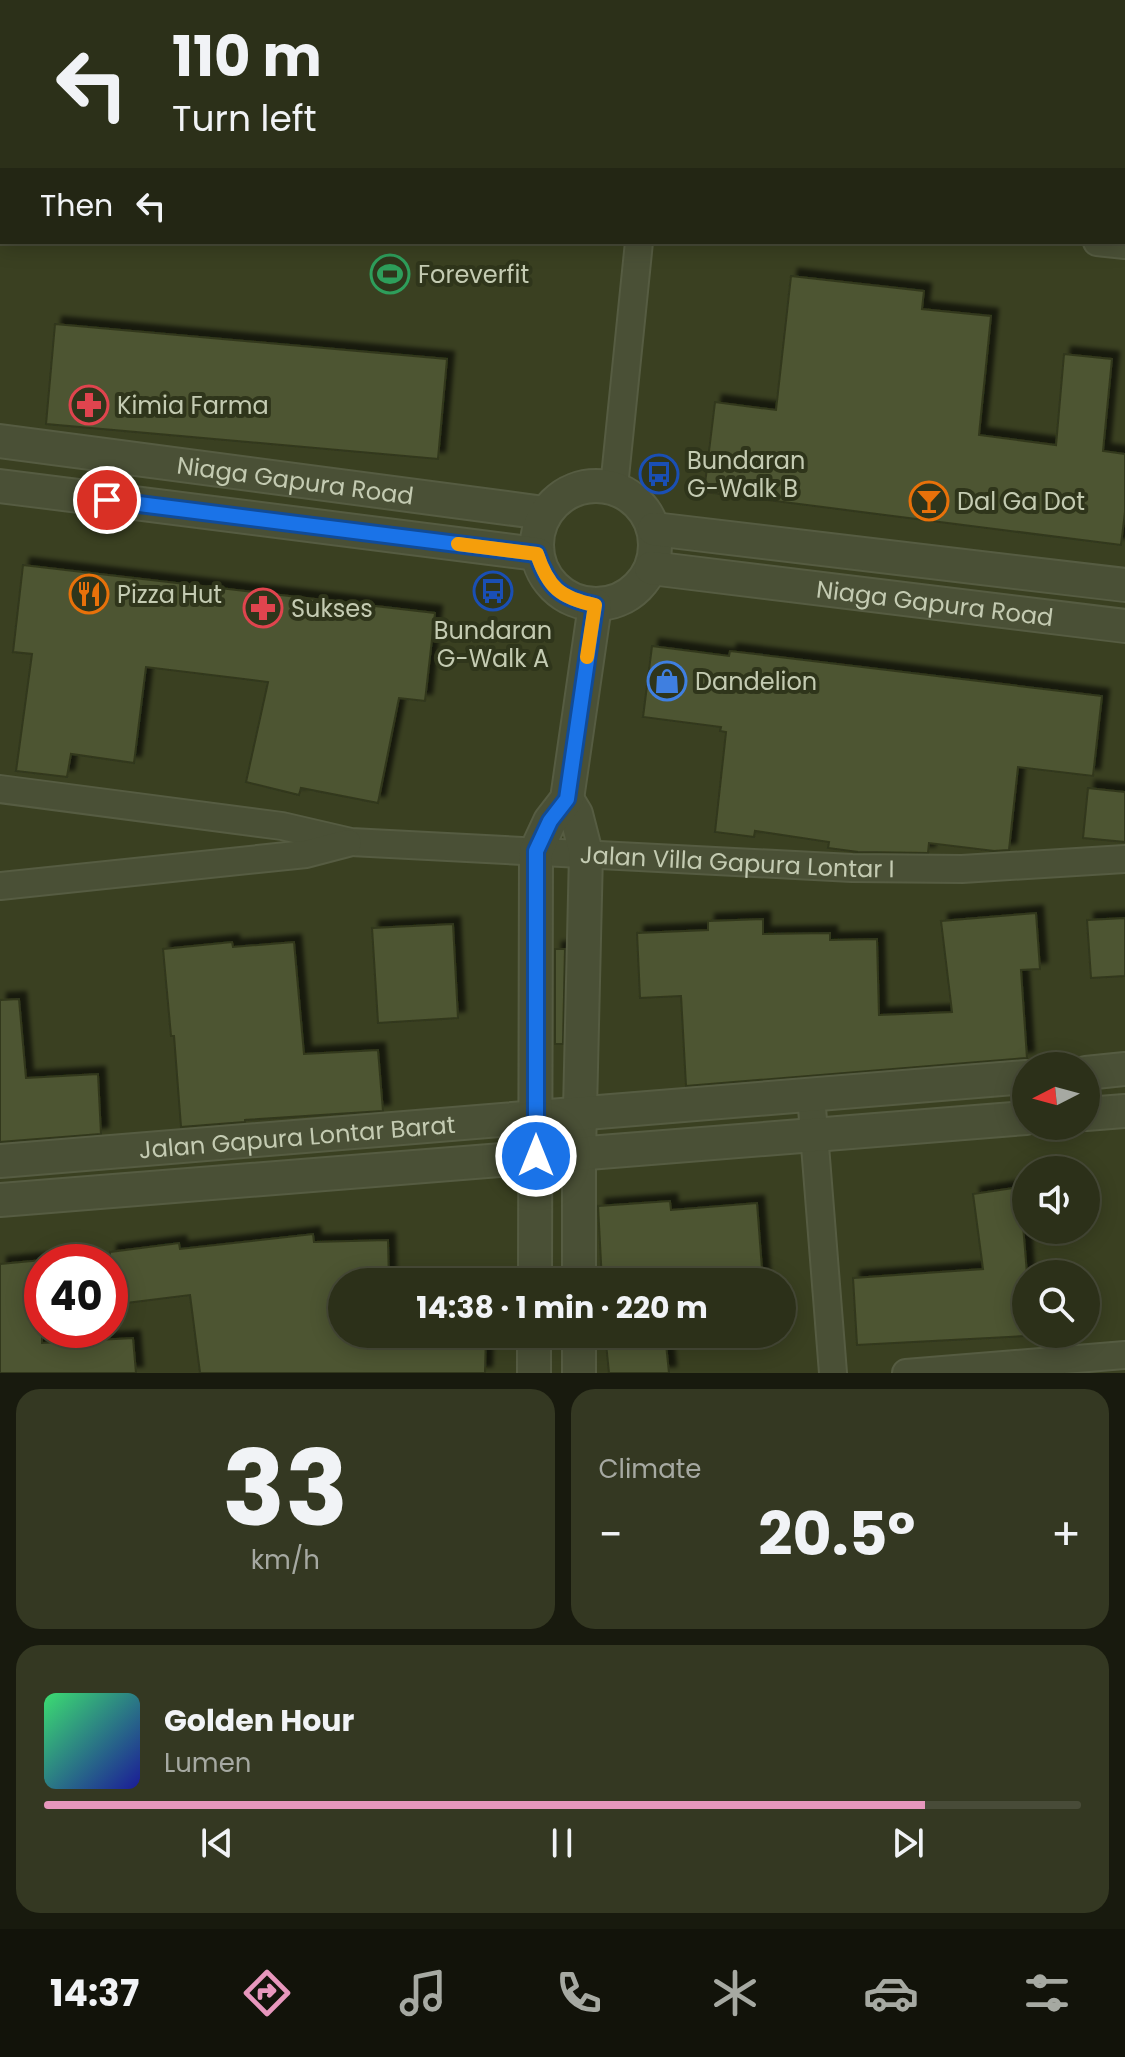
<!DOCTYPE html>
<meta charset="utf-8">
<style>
body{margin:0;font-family:Poppins,sans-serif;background:#343822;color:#f1f3f6;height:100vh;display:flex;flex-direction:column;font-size:30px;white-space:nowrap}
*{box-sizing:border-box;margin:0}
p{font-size:26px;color:#a6a9a2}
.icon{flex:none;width:44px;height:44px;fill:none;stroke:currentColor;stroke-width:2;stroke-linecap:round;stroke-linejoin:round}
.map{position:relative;height:1373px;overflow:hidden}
.panel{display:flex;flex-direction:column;gap:16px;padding:16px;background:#181a0e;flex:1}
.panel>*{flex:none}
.guide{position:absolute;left:0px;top:0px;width:1126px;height:244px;box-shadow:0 4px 20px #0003,0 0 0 2px #484b38;background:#2c3019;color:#f1f3f6;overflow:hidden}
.needle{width:52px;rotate:264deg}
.fabs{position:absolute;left:1012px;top:1052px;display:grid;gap:16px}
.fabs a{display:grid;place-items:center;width:88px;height:88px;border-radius:50%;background:#2c3019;box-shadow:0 4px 20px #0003,0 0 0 2px #484b38;font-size:40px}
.speed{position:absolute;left:24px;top:1244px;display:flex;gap:16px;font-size:40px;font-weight:700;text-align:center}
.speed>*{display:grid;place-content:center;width:104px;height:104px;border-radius:50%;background:#2c3019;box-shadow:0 4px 20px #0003,0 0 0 2px #484b38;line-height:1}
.speed .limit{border:12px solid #d22;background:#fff;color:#111}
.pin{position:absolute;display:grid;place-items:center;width:68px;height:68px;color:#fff;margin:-34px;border:4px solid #fff;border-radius:50%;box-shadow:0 2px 8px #0007}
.me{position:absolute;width:88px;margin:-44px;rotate:0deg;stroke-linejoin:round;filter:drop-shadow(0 0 6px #0008)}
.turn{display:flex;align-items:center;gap:28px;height:168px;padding:0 40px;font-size:36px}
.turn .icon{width:104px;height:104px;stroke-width:2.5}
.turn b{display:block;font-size:56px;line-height:68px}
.then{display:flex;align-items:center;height:76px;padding:0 40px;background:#0003;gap:16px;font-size:30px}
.big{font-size:60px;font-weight:700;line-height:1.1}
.panel .card{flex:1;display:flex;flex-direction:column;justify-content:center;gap:12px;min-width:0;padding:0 28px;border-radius:24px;background:#343822}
.panel .dial{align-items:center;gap:0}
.dial b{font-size:104px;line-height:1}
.song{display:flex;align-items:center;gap:24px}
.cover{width:96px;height:96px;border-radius:12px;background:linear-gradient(135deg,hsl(140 70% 55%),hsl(240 70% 35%))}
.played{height:8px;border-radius:4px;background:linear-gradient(90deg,#e797bd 85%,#484b38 85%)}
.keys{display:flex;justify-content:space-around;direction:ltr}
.heat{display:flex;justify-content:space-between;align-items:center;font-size:44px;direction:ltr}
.panel .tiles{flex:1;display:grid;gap:16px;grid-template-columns:1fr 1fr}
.card:last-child{grid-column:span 2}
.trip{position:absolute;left:328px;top:1268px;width:468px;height:80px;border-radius:40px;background:#2c3019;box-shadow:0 4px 20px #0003,0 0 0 2px #484b38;font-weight:700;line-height:80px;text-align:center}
.tab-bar{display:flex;height:128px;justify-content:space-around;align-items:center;background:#12130a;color:#a6a9a2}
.tab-bar .icon{width:56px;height:56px}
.tab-bar .current{color:#e797bd}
.tab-bar b{font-size:36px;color:#f1f3f6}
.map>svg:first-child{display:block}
.building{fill:#4d5430;stroke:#31371d;stroke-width:2;filter:url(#shadow)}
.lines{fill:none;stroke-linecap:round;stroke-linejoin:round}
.service-casing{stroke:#565c42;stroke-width:18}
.minor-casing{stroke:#565c42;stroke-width:30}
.tertiary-casing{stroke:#565c42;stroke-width:36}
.service{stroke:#4a5036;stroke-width:14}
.minor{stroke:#4a5036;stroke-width:26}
.tertiary{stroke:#4a5036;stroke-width:32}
.route-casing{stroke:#114b97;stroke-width:20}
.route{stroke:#1a73e8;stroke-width:14}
.slow{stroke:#f59e0b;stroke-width:14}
.labels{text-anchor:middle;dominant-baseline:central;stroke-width:8;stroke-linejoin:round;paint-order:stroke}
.poi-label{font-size:24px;fill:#c4cbb2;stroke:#2f351b;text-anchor:start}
.street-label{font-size:24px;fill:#c4cbb2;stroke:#2f351b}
</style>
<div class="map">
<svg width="1125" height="1373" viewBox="0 0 1125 1373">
<defs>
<filter id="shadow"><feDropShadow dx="7" dy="-7" stdDeviation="2" flood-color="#0009"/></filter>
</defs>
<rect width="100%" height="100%" fill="#3a4021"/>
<path class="building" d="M791,276L924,291L922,309L991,316L979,435L1056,445L1064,354L1112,359L1103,451L1125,454V512L1121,545L704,492L715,402L776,410Z
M55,324L447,359L438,459L46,424Z
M23,565L435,613L425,701L399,698L378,803L301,788L299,795L246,782L268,682L146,667L134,763L71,754L67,777L16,771L32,654L13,652Z
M652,646L729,656L730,651L1102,696L1093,776L1018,767L1009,850L994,851L929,843L928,853L858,852L828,848L829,842L755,831L754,837L715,832L726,732L720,731L721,727L643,717Z
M1088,788L1125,792V842L1083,838Z
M1036,913L1040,969L1021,970L1027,1058L686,1086L681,996L640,998L637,933L708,930V921L763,919V934L830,933V940L877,939L879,1015L952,1012L941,921Z
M1125,918V976L1091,978L1087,920Z
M453,924L458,1018L378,1023L372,928Z
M232,942L233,947L294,942L304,1054L378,1050L383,1111L245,1120V1122L181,1127L174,1036H171L163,949Z
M555,949H565L563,1044H555Z
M19,999L26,1078L98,1074L101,1134L0,1142V1000Z
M1020,1187L1027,1274L1026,1336L857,1345L853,1278L983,1269L973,1194Z
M670,1201L671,1210L757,1203L763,1282H602L598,1206Z
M313,1234L314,1242L388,1240L389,1282H342V1334H486L485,1373H200L190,1295L110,1305V1252L179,1243L180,1249Z
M42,1260V1343L133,1338L136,1373H0V1264Z
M605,1334H665L669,1373H609Z"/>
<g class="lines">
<g class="service-casing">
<path id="service" d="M0,229L2,204"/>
</g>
<g class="minor-casing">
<g id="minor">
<path d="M71,0L89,2"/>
<path d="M416,2L417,0"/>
<path d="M740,2V0"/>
<path d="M1059,2L1060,0"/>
<path d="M1124,88H1125"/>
<path d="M0,126H2"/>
<path d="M1097,242L1125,245"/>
<path d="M614,487L639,242"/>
<path id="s1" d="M0,789L282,826L351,842L852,868L962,869L1125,859"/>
<path d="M0,886L306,854L348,843"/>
<path d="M811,1095L833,1373"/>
<path d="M906,1373L1125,1355"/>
</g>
</g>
<g class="tertiary-casing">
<g id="tertiary">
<path id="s2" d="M0,441L544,513"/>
<circle cx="596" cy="545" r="59"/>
<path d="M0,486L537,554"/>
<path d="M654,529L1125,585"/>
<path id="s3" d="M651,568L1125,626"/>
<path d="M567,799L576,814L586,853L579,1153V1282"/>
<path d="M1086,1073L1125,1069"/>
<path d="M1086,1114L1125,1111"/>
<path id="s4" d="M0,1161L1026,1077"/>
<path d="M0,1200L1026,1118"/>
<path d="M535,1282L536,851L550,821L567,799L595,605"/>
<path d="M579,1334V1373"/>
<path d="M534,1373V1334"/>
</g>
</g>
<use href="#service" class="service"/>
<use href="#minor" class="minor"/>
<use href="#tertiary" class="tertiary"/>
</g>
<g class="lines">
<g class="route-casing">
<path id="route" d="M107,500L537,554C548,587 560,598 595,605L567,799L550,821L536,851V1156"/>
</g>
<use href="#route" class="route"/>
<path class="slow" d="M458,544L537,554C548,587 560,598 595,605L587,657"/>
</g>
<defs>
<g id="stadium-ring" transform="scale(2)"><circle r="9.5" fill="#2f351b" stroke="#2e9e5b" stroke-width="1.5"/><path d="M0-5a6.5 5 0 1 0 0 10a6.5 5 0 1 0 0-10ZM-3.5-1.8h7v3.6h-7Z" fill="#2e9e5b"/></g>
<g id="pharmacy-ring" transform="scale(2)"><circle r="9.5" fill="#2f351b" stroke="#e0444e" stroke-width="1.5"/><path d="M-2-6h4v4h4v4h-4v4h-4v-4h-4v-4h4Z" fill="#e0444e"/></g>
<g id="bus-ring" transform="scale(2)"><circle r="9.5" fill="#2f351b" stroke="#1a4fb4" stroke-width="1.5"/><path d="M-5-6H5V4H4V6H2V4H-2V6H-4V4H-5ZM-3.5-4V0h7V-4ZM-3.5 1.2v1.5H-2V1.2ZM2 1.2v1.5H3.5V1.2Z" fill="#1a4fb4"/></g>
<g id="bar-ring" transform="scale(2)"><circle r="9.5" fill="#2f351b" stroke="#e8710a" stroke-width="1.5"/><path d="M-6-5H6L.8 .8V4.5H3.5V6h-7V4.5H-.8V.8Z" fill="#e8710a"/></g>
<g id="restaurant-ring" transform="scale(2)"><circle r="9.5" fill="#2f351b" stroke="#e8710a" stroke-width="1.5"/><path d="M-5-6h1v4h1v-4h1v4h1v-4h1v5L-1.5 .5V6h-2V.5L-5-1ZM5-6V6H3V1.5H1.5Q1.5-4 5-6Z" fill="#e8710a"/></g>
<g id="shop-ring" transform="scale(2)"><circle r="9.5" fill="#2f351b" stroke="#3f7fe0" stroke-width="1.5"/><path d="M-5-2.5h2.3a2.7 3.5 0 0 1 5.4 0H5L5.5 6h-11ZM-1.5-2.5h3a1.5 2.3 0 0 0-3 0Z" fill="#3f7fe0"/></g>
</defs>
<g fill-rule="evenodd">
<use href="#stadium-ring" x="390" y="274"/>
<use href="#pharmacy-ring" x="89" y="405"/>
<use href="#bus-ring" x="659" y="474"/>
<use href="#bar-ring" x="929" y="501"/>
<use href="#bus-ring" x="493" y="591"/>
<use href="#restaurant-ring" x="89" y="594"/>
<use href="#pharmacy-ring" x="263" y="608"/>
<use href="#shop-ring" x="667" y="681"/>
</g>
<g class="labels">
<g class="poi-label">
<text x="418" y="274">Foreverfit</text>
<text x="117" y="405">Kimia Farma</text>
<text x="687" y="460">Bundaran<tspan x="687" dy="28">G-Walk B</tspan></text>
<text x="957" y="501">Dal Ga Dot</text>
<text x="117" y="594">Pizza Hut</text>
<text x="291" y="608">Sukses</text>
<text x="493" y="630" text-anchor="middle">Bundaran<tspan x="493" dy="28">G-Walk A</tspan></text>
<text x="695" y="681">Dandelion</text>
</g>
<g class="street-label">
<text stroke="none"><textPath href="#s2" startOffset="298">Niaga Gapura Road</textPath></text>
<text stroke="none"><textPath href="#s3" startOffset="286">Niaga Gapura Road</textPath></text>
<text stroke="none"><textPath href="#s1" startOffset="742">Jalan Villa Gapura Lontar I</textPath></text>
<text stroke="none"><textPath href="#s4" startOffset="298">Jalan Gapura Lontar Barat</textPath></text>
</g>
</g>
</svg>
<div class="fabs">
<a><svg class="needle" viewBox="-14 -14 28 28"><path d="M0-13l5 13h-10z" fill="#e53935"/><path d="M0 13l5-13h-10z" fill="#a6a9a2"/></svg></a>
<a><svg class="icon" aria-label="sound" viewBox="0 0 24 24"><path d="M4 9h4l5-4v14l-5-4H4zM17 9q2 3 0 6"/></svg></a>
<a><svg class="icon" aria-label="search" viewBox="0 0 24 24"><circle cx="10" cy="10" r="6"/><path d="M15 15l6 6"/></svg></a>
</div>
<div class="speed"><div class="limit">40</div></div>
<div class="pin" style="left:107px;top:500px;background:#d93025"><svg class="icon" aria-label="arrive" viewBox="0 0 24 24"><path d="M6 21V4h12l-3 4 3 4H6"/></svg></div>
<svg class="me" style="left:536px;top:1156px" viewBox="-20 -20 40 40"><circle r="17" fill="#1a73e8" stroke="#fff" stroke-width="3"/><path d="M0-11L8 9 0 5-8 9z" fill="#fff"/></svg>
<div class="trip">14:38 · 1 min · 220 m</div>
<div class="guide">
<div class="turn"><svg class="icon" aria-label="left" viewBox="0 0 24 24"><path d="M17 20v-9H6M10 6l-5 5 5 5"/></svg><div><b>110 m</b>Turn left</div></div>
<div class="then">Then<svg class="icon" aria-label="left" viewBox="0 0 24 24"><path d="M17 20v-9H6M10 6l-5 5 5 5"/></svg></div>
</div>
</div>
<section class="panel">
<div class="tiles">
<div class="card dial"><b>33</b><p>km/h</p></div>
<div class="card"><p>Climate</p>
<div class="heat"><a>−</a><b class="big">20.5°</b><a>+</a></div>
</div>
<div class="card">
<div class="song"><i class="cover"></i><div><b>Golden Hour</b><p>Lumen</p></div></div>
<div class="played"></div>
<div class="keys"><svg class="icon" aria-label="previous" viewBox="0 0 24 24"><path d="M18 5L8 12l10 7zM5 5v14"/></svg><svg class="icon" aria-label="pause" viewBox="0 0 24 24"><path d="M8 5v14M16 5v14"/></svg><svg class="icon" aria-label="next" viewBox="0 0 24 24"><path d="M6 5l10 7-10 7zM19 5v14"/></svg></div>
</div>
</div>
</section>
<nav class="tab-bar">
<b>14:37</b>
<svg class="icon current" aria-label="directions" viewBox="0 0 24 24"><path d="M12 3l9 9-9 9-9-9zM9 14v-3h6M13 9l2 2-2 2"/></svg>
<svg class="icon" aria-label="music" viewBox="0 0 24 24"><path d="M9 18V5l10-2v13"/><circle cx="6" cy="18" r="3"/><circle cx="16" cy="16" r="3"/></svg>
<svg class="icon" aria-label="phone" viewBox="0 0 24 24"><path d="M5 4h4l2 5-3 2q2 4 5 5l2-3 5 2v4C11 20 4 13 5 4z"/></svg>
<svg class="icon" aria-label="climate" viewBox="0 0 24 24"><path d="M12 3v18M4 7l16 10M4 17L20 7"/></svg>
<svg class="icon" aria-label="car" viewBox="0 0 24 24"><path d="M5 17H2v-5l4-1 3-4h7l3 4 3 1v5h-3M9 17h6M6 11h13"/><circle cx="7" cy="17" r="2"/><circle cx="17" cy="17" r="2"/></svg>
<svg class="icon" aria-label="filters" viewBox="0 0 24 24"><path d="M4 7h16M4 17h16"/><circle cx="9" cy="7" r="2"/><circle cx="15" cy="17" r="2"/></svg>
</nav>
